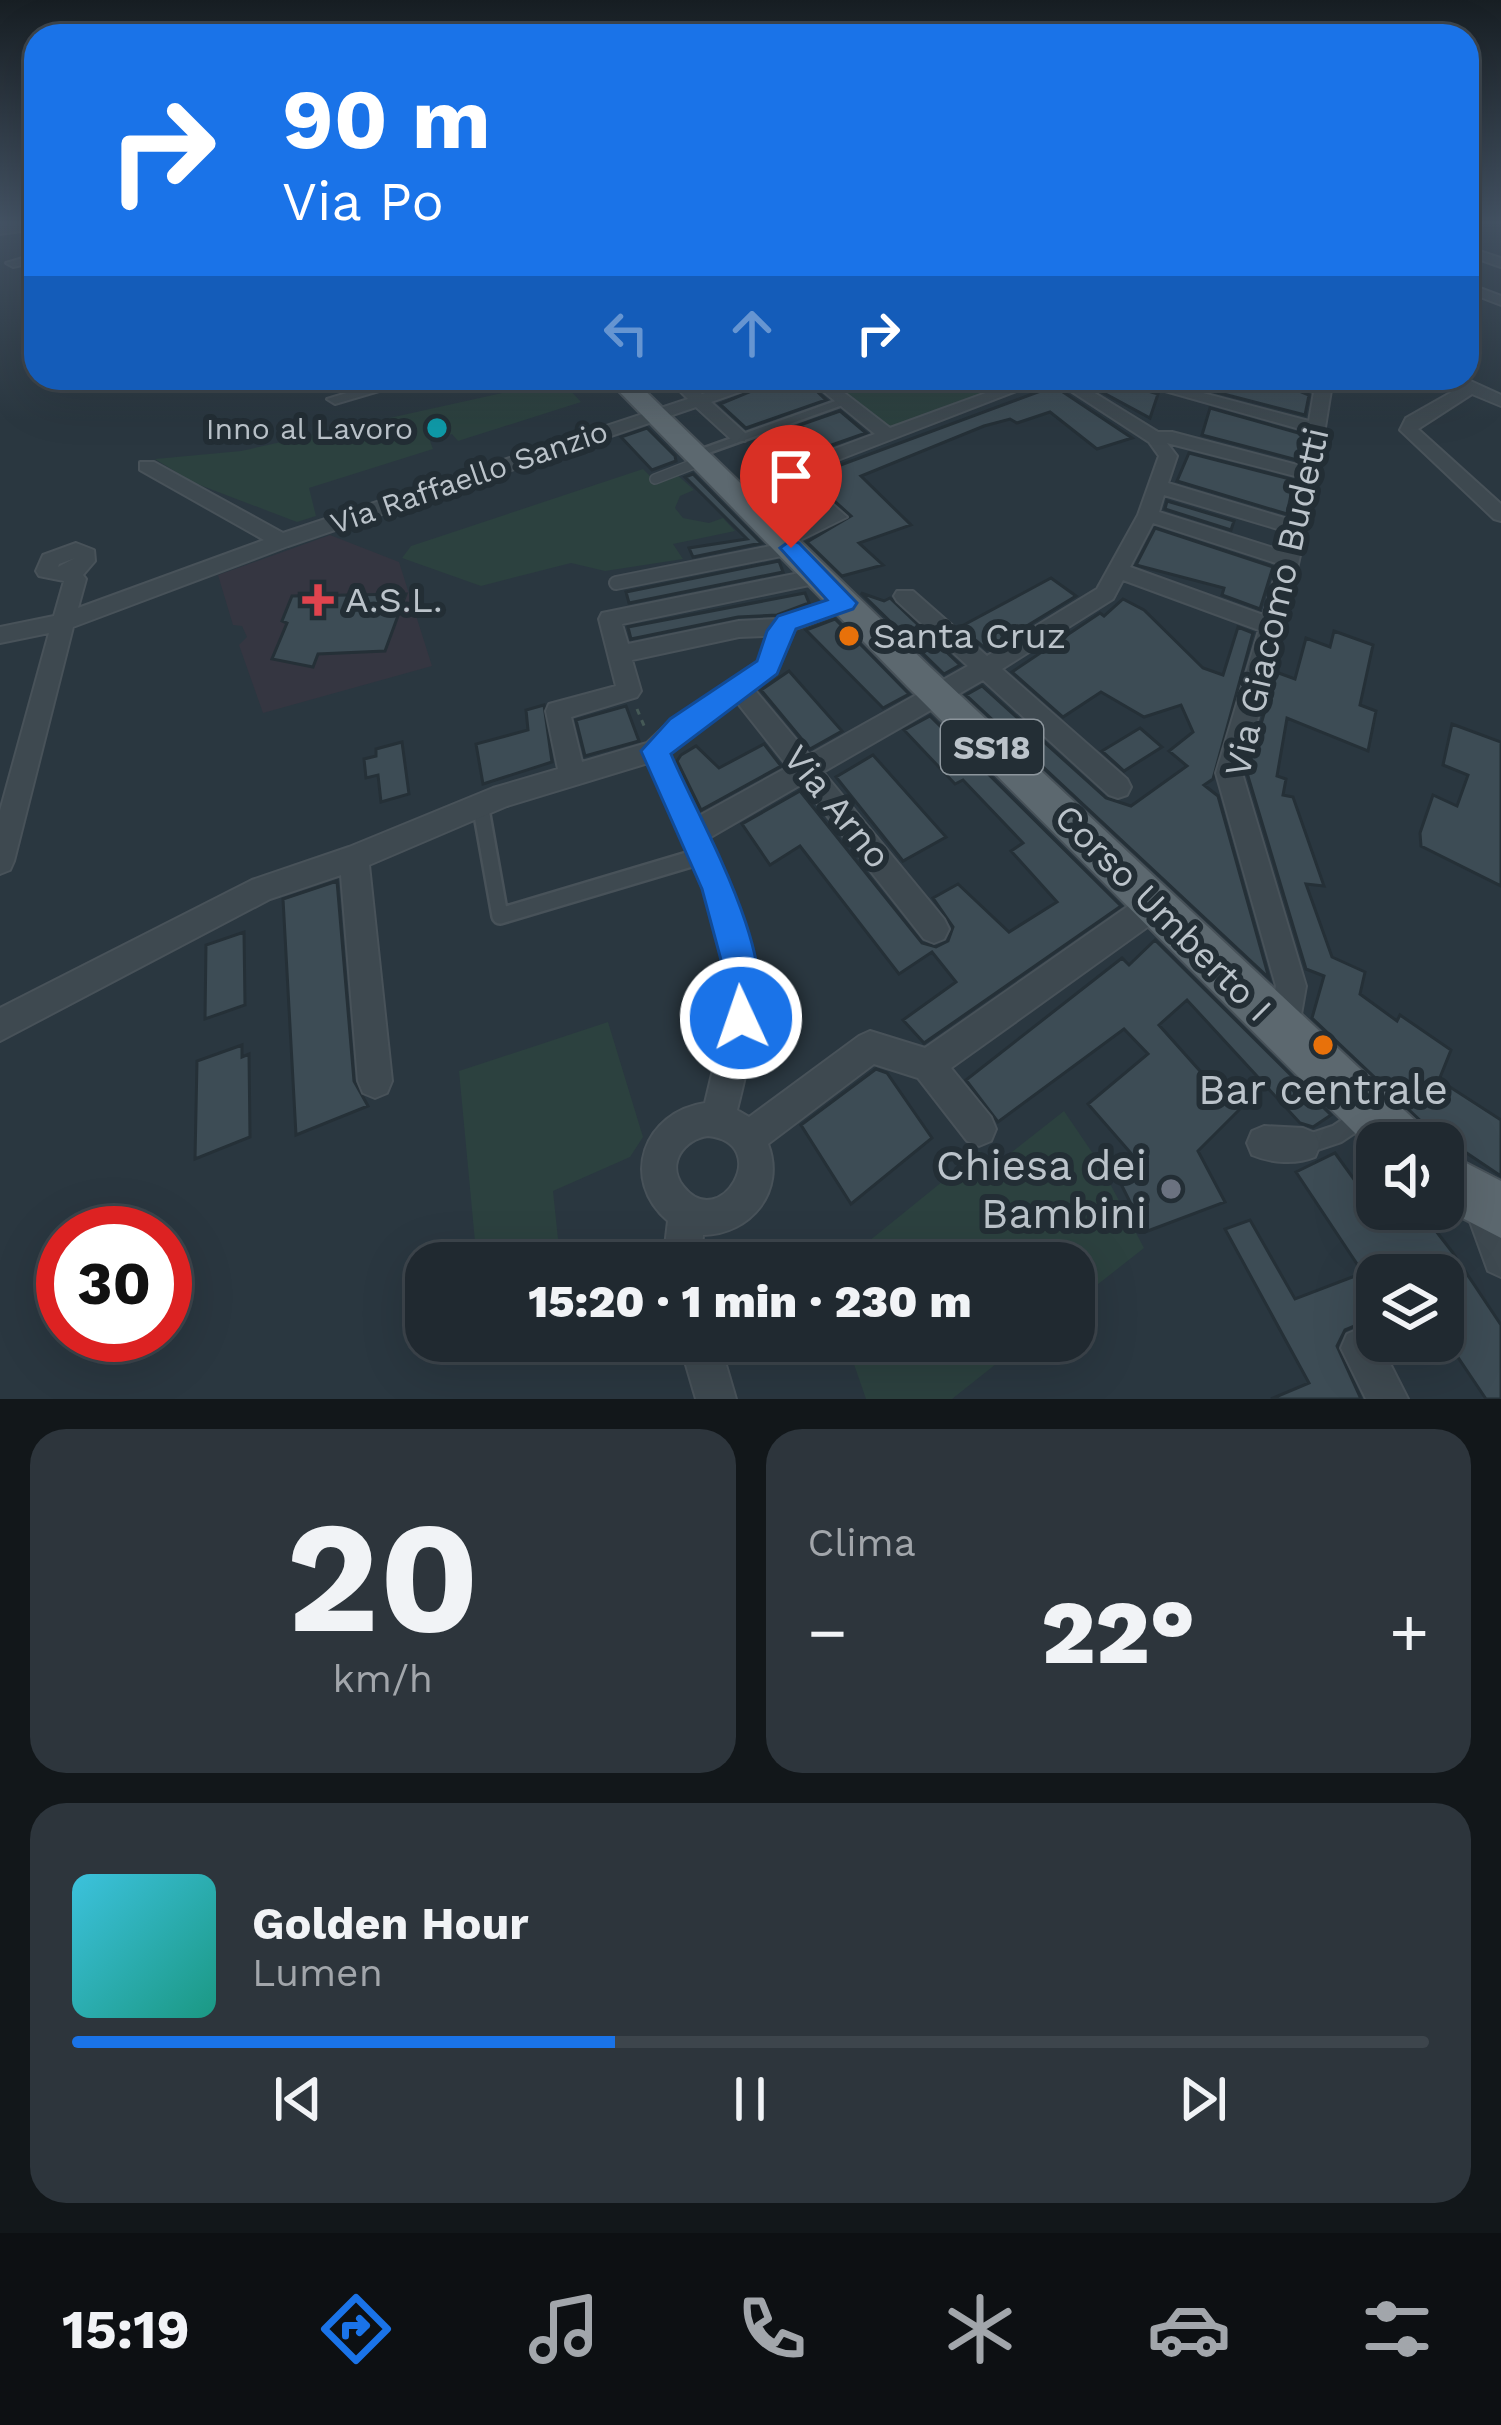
<!DOCTYPE html>
<html lang="it">
<meta charset="utf-8">
<style>
body{margin:0;font-family:"Work Sans",sans-serif;background:#2d353c;color:#f1f3f6;height:100vh;display:flex;flex-direction:column;font-size:45px;white-space:nowrap}
*{box-sizing:border-box;margin:0}
p{font-size:39px;color:#a2a6ab}
.icon{flex:none;width:66px;height:66px;fill:none;stroke:currentColor;stroke-width:2;stroke-linecap:round;stroke-linejoin:round}
.map{position:relative;height:1399px;overflow:hidden}
.sheet{display:flex;flex-direction:column;gap:30px;padding:30px;background:#12171a;flex:1}
.sheet>*{flex:none}
.top-card{position:absolute;left:24px;top:24px;width:1455px;height:366px;border-radius:36px;box-shadow:0 12px 48px #0002,0 0 0 3px #3d454c;background:#1a73e8;color:#fff;overflow:hidden}
.controls{position:absolute;left:1356px;top:1122px;display:grid;gap:24px}
.controls a{display:grid;place-items:center;width:108px;height:108px;border-radius:24px;background:#202930;box-shadow:0 12px 48px #0002,0 0 0 3px #3d454c;font-size:60px}
.speed{position:absolute;left:36px;top:1206px;display:flex;gap:24px;font-size:60px;font-weight:700;text-align:center}
.speed>*{display:grid;place-content:center;width:156px;height:156px;border-radius:50%;background:#202930;box-shadow:0 12px 48px #0002,0 0 0 3px #3d454c;line-height:1}
.speed .limit{border:18px solid #d22;background:#fff;color:#111}
.pin{position:absolute;display:grid;place-items:center;width:102px;height:102px;color:#fff;margin:-123px -51px;border-radius:50% 50% 50% 0;rotate:-45deg;box-shadow:0 0 12px #0007}
.pin .icon{rotate:45deg}
.me{position:absolute;width:132px;margin:-66px;rotate:357deg;stroke-linejoin:round;filter:drop-shadow(0 0 9px #0008)}
.turn{display:flex;align-items:center;gap:42px;height:252px;padding:0 60px;font-size:54px}
.turn .icon{width:156px;height:156px;stroke-width:2.5}
.turn b{display:block;font-size:84px;line-height:102px}
.lanes{display:flex;align-items:center;height:114px;padding:0 60px;background:#0003;justify-content:center;gap:60px;direction:ltr}
.lanes .off{opacity:.35}
.big{font-size:90px;font-weight:800;line-height:1.1}
.sheet .widget{flex:1;display:flex;flex-direction:column;justify-content:center;gap:18px;min-width:0;padding:0 42px;border-radius:36px;background:#2d353c}
.sheet .dial{align-items:center;gap:0}
.dial b{font-size:156px;line-height:1}
.song{display:flex;align-items:center;gap:36px}
.cover{width:144px;height:144px;border-radius:18px;background:linear-gradient(135deg,hsl(190 70% 55%),hsl(170 70% 35%))}
.played{height:12px;border-radius:6px;background:linear-gradient(90deg,#1a73e8 40%,#3d454c 40%)}
.keys{display:flex;justify-content:space-around;direction:ltr}
.heat{display:flex;justify-content:space-between;align-items:center;font-size:66px;direction:ltr}
.sheet .tiles{flex:1;display:grid;gap:30px;grid-template-columns:1fr 1fr}
.widget:last-child{grid-column:span 2}
.trip{position:absolute;left:405px;top:1242px;width:690px;height:120px;border-radius:36px;background:#202930;box-shadow:0 12px 48px #0002,0 0 0 3px #3d454c;font-weight:800;line-height:120px;text-align:center}
.tabs{display:flex;height:192px;justify-content:space-around;align-items:center;background:#0d1013;color:#a2a6ab}
.tabs .icon{width:84px;height:84px}
.tabs .on{color:#1a73e8}
.tabs b{font-size:54px;color:#f1f3f6}
.map>svg:first-child{display:block}
.medical{fill:#353641}
.green{fill:#2c413f}
.building{fill:#3d4c55;stroke:#253037;stroke-width:3}
.lines{fill:none;stroke-linecap:round;stroke-linejoin:round}
.service-far3-casing{stroke:#485259;stroke-width:12}
.service-far2-casing{stroke:#485259;stroke-width:16}
.service-far1-casing{stroke:#485259;stroke-width:20}
.service-casing{stroke:#485259;stroke-width:22}
.pedestrian-casing{stroke:#485259;stroke-width:5}
.minor-casing{stroke:#485259;stroke-width:4}
.primary-casing{stroke:#485259;stroke-width:4}
.path{stroke:#455956;stroke-width:3;stroke-dasharray:6 6;stroke-linecap:butt}
.service-far3{stroke:#3e4950;stroke-width:9}
.service-far2{stroke:#3e4950;stroke-width:12}
.service-far1{stroke:#3e4950;stroke-width:15}
.service{stroke:#3e4950;stroke-width:18}
.pedestrian{fill:#3e4950;fill-rule:evenodd}
.minor{fill:#3e4950;fill-rule:evenodd}
.primary{fill:#5c686f;fill-rule:evenodd}
.route{fill:#1a73e8;stroke:#114b97;stroke-width:3}
.culture-dot{fill:#0f9aa8;stroke:#232e35;stroke-width:4.5}
.health-dot{fill:#e0444e;stroke:#232e35;stroke-width:4.5}
.food-dot{fill:#e8710a;stroke:#232e35;stroke-width:4.5}
.worship-dot{fill:#6b7280;stroke:#232e35;stroke-width:4.5}
.labels{text-anchor:middle;dominant-baseline:central;stroke-width:12;stroke-linejoin:round;paint-order:stroke}
.far-poi-label{font-size:30px;fill:#bbc3ca;stroke:#232e35;text-anchor:end}
.far-street-label{font-size:30px;fill:#bbc3ca;stroke:#232e35}
.shield{fill:#232e35;stroke:#8d969d;stroke-width:3}
.shield-label{font-size:33px;font-weight:bold;fill:#bbc3ca}
.poi-label{font-size:36px;fill:#bbc3ca;stroke:#232e35;text-anchor:start}
.street-label{font-size:36px;fill:#bbc3ca;stroke:#232e35}
.near-poi-label{font-size:42px;fill:#bbc3ca;stroke:#232e35}
</style>
<div class="map">
<svg width="1501" height="1399" viewBox="0 0 1501 1399">
<rect width="100%" height="100%" fill="#2a3740"/>
<path class="medical" d="M330,535L399,562L432,666L263,713L239,645L247,637L242,626L233,625L218,575Z"/>
<path class="green" d="M828,378H995L1007,386L889,428Z
M561,380L581,402L458,441L452,434L430,441L433,449L309,488L316,516L297,522L192,482L155,459L241,451Z
M643,469L652,478L673,471L694,490L680,496L675,508L683,518L709,523L723,518L735,531L673,544L683,559L605,571L571,563L481,586L402,558L411,546Z
M608,1022L643,1137L630,1157L553,1191L558,1239L492,1263H477L459,1071Z
M1064,1111L1098,1161L1144,1248L1074,1303V1263H842L980,1151L993,1167Z
M846,1341H1025L952,1399H866Z"/>
<path class="building" d="M783,378H803L826,400L746,428L720,404Z
M1217,378H1267L1309,395L1305,415L1212,391Z
M1118,382L1158,394L1150,418L1102,392Z
M1054,386L1132,438L1097,449L1050,412L1017,423L1010,419L984,426L861,476L911,525L859,543L883,565L842,576L807,542L851,516L808,477Z
M1210,408L1302,434L1297,460L1202,435Z
M840,411L866,433L826,447L800,425Z
M647,428L675,456L676,461L652,470L621,437Z
M1189,453L1294,480L1287,514L1177,481Z
M693,474L761,543L693,557L689,548L747,539L685,477Z
M783,486L815,515L790,525L759,495Z
M1167,501L1234,521L1231,530L1165,509Z
M1155,528L1273,567L1260,609L1222,595L1224,588L1136,565Z
M779,561L783,572L629,603L626,592Z
M1051,578L1076,596L987,650L960,627Z
M805,593L809,603L777,615L738,617L631,639L628,627Z
M861,593L884,601L890,598L960,665L944,674Z
M406,594L385,651L318,654L313,667L272,659L287,623L282,621L292,596Z
M1123,599L1144,610L1203,668L1223,675L1238,627L1253,633L1213,779L1204,785L1218,796L1269,978L966,695L982,686L1106,798L1131,806L1187,766L1169,751L1193,732L1181,705L1144,717L1101,692L1063,717L1012,672L1100,613L1104,616Z
M835,619L865,649L909,694L883,708L806,630Z
M1334,631L1373,645L1360,705L1376,711L1368,751L1287,718L1277,776L1286,779L1283,795L1293,797L1324,886L1306,884L1332,957L1365,972L1360,994L1397,1021L1400,1015L1451,1050L1439,1080L1501,1120V1176L1425,1125L1312,1018L1324,976L1306,969L1247,773L1276,672L1295,679L1306,638L1330,647Z
M789,671L842,731L810,749L761,690Z
M544,705L552,762L483,784L476,744L528,730L526,710Z
M626,706L639,741L585,756L576,720Z
M930,716L1121,906L924,1043L903,1020L956,982L932,952L899,974L800,846L770,865L742,824L800,791L922,943L936,947L948,941L953,927L933,898L958,884L1009,932L1057,902L1011,851L1023,843L963,780L955,784L904,730Z
M1452,724L1501,742V886L1421,846L1420,833L1433,795L1457,806L1468,775L1443,765Z
M1140,728L1162,747L1124,771L1102,751Z
M402,742L409,794L381,802L378,775L366,778L364,759L376,756V749Z
M764,744L781,766L701,810L677,761L681,755L696,746L719,768Z
M873,755L946,837L903,861L836,777Z
M337,881L354,1081L368,1106L296,1135L283,899Z
M244,932L245,1005L205,1019L206,945Z
M1155,940L1331,1115L1313,1127L1300,1123L1187,1000L1159,1025L1217,1090L1222,1087L1240,1109L1198,1151L1225,1202L1145,1232L1117,1176L1142,1166L1088,1104L1148,1054L1124,1029L998,1122L966,1080L1122,958L1129,965Z
M242,1045V1057L249,1054L250,1137L195,1159L197,1061Z
M876,1069L887,1073L932,1138L851,1204L801,1125Z
M1335,1153L1366,1196L1377,1192V1209H1419L1453,1253L1501,1325V1399H1486L1443,1335V1275H1377V1330L1359,1324L1345,1330L1337,1346L1361,1399H1271L1309,1383L1225,1229L1250,1220L1295,1299L1363,1273L1296,1172Z"/>
<g class="lines">
<g class="service-far3-casing">
<path id="service-far3" d="M655,479L704,460"/>
</g>
<g class="service-far2-casing">
<path id="service-far2" d="M616,583L786,549"/>
</g>
<g class="service-far1-casing">
<path id="service-far1" d="M481,809L500,916L701,856"/>
</g>
<g class="service-casing">
<path id="service" d="M1304,1145L1337,1134L1361,1118"/>
</g>
<g class="pedestrian-casing">
<path id="pedestrian" d="M844,398L850,401L848,403L700,456H692L690,453Z"/>
</g>
<g class="minor-casing">
<path id="minor" d="M36,224V229L0,234V226Z
M1467,247L1501,258V267L1467,255Z
M36,254V262L13,267L6,263Z
M1467,283L1501,296V305L1467,292Z
M396,378H423L335,404L327,399Z
M667,378H685L702,394L754,378H779L711,402L745,433V441H733L696,407L288,546L73,627L14,861L10,870L0,874V811L49,633L0,643V627L54,616L64,581L39,576L36,571L43,555L76,543L94,550L95,561L83,575L86,579L78,608L264,540L140,470V462H154L283,533L688,399ZM75,558L58,567L59,564Z
M807,378H825L890,428L1027,378H1050L799,475L847,517L784,548L777,546V536L823,516L784,481L736,498L729,496V488L875,434Z
M1051,378H1070L1082,385L1096,378H1117L1093,392L1158,432H1172L1301,466L1307,431L1119,378H1146L1309,421L1314,392L1271,378L1316,382L1317,378H1333L1318,471L1321,475L1317,479L1284,627L1242,773L1306,986L1296,1043L1285,1048L1274,1043L1269,1032L1276,986L1216,773L1259,630L1123,580L1113,599L1002,669L1127,779L1131,787L1127,795L1118,798L1109,795L983,680L823,772L944,919L949,929L944,939L934,943L924,939L802,784L709,838C762,951 768,989 737,1110L749,1117L859,1036L870,1031L925,1048L1147,893L1157,890L1167,893L1171,903L1167,913L951,1068L991,1117L996,1129L991,1141L979,1146L967,1141L918,1078L874,1064L768,1144C786,1191 751,1234 703,1235L701,1263H663L668,1221C619,1179 644,1112 705,1103L725,1020L724,959L707,898L648,763L507,806L369,865L392,1081L387,1093L375,1098L363,1093L358,1081L341,875L270,899L0,1041V1008L252,880L349,847L493,788L558,769L546,711L549,704L616,686L599,619L602,613L819,569L826,571L830,576L819,583L622,624L628,644L739,621L778,619L836,598H852L855,603L852,608L795,629L776,673L754,689L809,755L968,666L897,601L894,596L897,591H913L987,656L1097,589L1138,515L1159,456L1149,442ZM1167,443L1299,477L1291,520L1168,483L1177,456ZM1164,495L1288,532L1283,551L1159,512ZM1153,523L1279,564L1263,615L1130,567ZM767,636L758,662L671,720L647,743L582,762L571,717L637,697L641,691L632,660L739,637ZM736,701L788,767L699,816L669,754L689,734ZM708,1136C774,1143 720,1234 683,1186C666,1164 684,1139 708,1136Z
M1442,378H1464L1501,395V406L1472,394L1418,429L1501,504V521L1494,519L1400,430L1406,418L1459,388Z
M1264,1126L1303,1128L1315,1133L1320,1145L1315,1157C1296,1165 1271,1163 1252,1155L1247,1143L1252,1131Z
M1482,1187L1495,1192L1501,1208V1277L1488,1271L1464,1205L1469,1192Z
M1361,1328L1375,1334L1408,1399H1366L1341,1348L1347,1334Z
M679,1341H719L736,1399H696Z"/>
</g>
<g class="primary-casing">
<path id="primary" d="M606,378H632L931,668L1420,1125L1428,1143H1377V1155L907,686Z
M1443,1151L1501,1181V1238L1443,1208Z"/>
</g>
<path class="path" d="M637,709L645,728"/>
<use href="#service-far3" class="service-far3"/>
<use href="#service-far2" class="service-far2"/>
<use href="#service-far1" class="service-far1"/>
<use href="#service" class="service"/>
<use href="#pedestrian" class="pedestrian"/>
<use href="#minor" class="minor"/>
<use href="#primary" class="primary"/>
</g>
<linearGradient id="sky" x2="0" y2="1"><stop stop-color="#171e23"/><stop offset="0.53" stop-color="#445364"/><stop offset="1" stop-color="#445364" stop-opacity="0"/></linearGradient>
<rect width="1501" height="420" fill="url(#sky)"/>
<path class="route" d="M791,540L799,543L857,603L853,609L796,629L777,674L671,754C699,820 783,960 754,1030L741,1036L728,1030L723,1018L721,960L702,889L641,751L670,719L757,661L767,631L778,616L827,600L780,548Z"/>
<circle class="culture-dot" cx="437" cy="428" r="12"/>
<path class="health-dot" d="M312 582h12v12h12v12h-12v12h-12v-12h-12v-12h12z"/>
<g class="food-dot">
<circle cx="849" cy="636" r="12"/>
<circle cx="1323" cy="1045" r="12"/>
</g>
<circle class="worship-dot" cx="1171" cy="1189" r="12"/>
<g class="labels">
<g class="far-poi-label">
<text x="413" y="428">Inno al Lavoro</text>
</g>
<g class="far-street-label">
<text transform="translate(469 477) rotate(-19)">Via Raffaello Sanzio</text>
</g>
<rect class="shield" x="941" y="720" width="102" height="54" rx="9"/>
<g class="shield-label">
<text x="992" y="747">SS18</text>
</g>
<g class="poi-label">
<text x="345" y="600">A.S.L.</text>
<text x="873" y="636">Santa Cruz</text>
</g>
<g class="street-label">
<text transform="translate(1277 602) rotate(-77)">Via Giacomo Budetti</text>
<text transform="translate(837 807) rotate(51)">Via Arno</text>
<text transform="translate(1163 913) rotate(45)">Corso Umberto I</text>
</g>
<g class="near-poi-label">
<text x="1323" y="1089">Bar centrale</text>
<text x="1147" y="1165" text-anchor="end">Chiesa dei<tspan x="1147" dy="48">Bambini</tspan></text>
</g>
</g>
</svg>
<div class="controls">
<a><svg class="icon" aria-label="sound" viewBox="0 0 24 24"><path d="M4 9h4l5-4v14l-5-4H4zM17 9q2 3 0 6"/></svg></a>
<a><svg class="icon" aria-label="layers" viewBox="0 0 24 24"><path d="M12 4l9 5-9 5-9-5zM3 14l9 5 9-5"/></svg></a>
</div>
<div class="speed"><div class="limit">30</div></div>
<div class="pin" style="left:791px;top:548px;background:#d93025"><svg class="icon" aria-label="arrive" viewBox="0 0 24 24"><path d="M6 21V4h12l-3 4 3 4H6"/></svg></div>
<svg class="me" style="left:741px;top:1018px" viewBox="-20 -20 40 40"><circle r="17" fill="#1a73e8" stroke="#fff" stroke-width="3"/><path d="M0-11L8 9 0 5-8 9z" fill="#fff"/></svg>
<div class="trip">15:20 · 1 min · 230 m</div>
<div class="top-card">
<div class="turn"><svg class="icon" aria-label="right" viewBox="0 0 24 24"><path d="M7 20v-9h11M14 6l5 5-5 5"/></svg><div><b>90 m</b>Via Po</div></div>
<div class="lanes"><svg class="icon off" aria-label="left" viewBox="0 0 24 24"><path d="M17 20v-9H6M10 6l-5 5 5 5"/></svg><svg class="icon off" aria-label="ahead" viewBox="0 0 24 24"><path d="M12 20V5M6 11l6-6 6 6"/></svg><svg class="icon" aria-label="right" viewBox="0 0 24 24"><path d="M7 20v-9h11M14 6l5 5-5 5"/></svg></div>
</div>
</div>
<section class="sheet">
<div class="tiles">
<div class="widget dial"><b>20</b><p>km/h</p></div>
<div class="widget"><p>Clima</p>
<div class="heat"><a>−</a><b class="big">22°</b><a>+</a></div>
</div>
<div class="widget">
<div class="song"><i class="cover"></i><div><b>Golden Hour</b><p>Lumen</p></div></div>
<div class="played"></div>
<div class="keys"><svg class="icon" aria-label="previous" viewBox="0 0 24 24"><path d="M18 5L8 12l10 7zM5 5v14"/></svg><svg class="icon" aria-label="pause" viewBox="0 0 24 24"><path d="M8 5v14M16 5v14"/></svg><svg class="icon" aria-label="next" viewBox="0 0 24 24"><path d="M6 5l10 7-10 7zM19 5v14"/></svg></div>
</div>
</div>
</section>
<nav class="tabs">
<b>15:19</b>
<svg class="icon on" aria-label="directions" viewBox="0 0 24 24"><path d="M12 3l9 9-9 9-9-9zM9 14v-3h6M13 9l2 2-2 2"/></svg>
<svg class="icon" aria-label="music" viewBox="0 0 24 24"><path d="M9 18V5l10-2v13"/><circle cx="6" cy="18" r="3"/><circle cx="16" cy="16" r="3"/></svg>
<svg class="icon" aria-label="phone" viewBox="0 0 24 24"><path d="M5 4h4l2 5-3 2q2 4 5 5l2-3 5 2v4C11 20 4 13 5 4z"/></svg>
<svg class="icon" aria-label="climate" viewBox="0 0 24 24"><path d="M12 3v18M4 7l16 10M4 17L20 7"/></svg>
<svg class="icon" aria-label="car" viewBox="0 0 24 24"><path d="M5 17H2v-5l4-1 3-4h7l3 4 3 1v5h-3M9 17h6M6 11h13"/><circle cx="7" cy="17" r="2"/><circle cx="17" cy="17" r="2"/></svg>
<svg class="icon" aria-label="filters" viewBox="0 0 24 24"><path d="M4 7h16M4 17h16"/><circle cx="9" cy="7" r="2"/><circle cx="15" cy="17" r="2"/></svg>
</nav>
